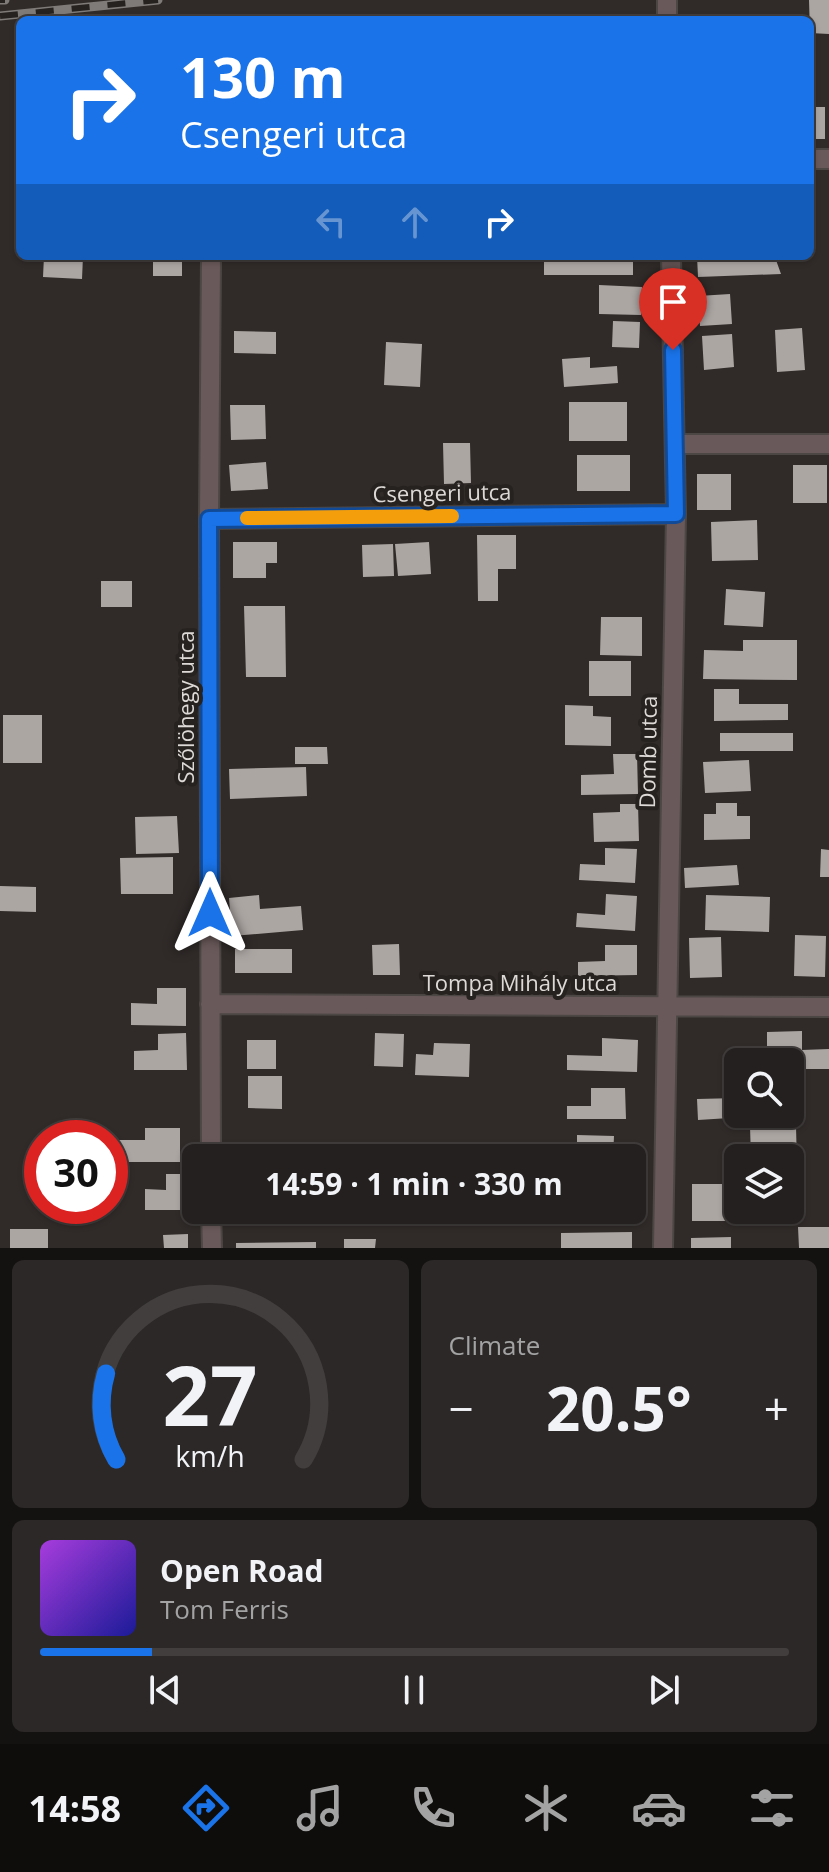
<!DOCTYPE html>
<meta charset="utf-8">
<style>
body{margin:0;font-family:"Open Sans",sans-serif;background:#2c2828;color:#f1f3f6;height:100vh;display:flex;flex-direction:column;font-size:30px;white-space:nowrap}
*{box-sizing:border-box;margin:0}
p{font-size:26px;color:#a3a3a4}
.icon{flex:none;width:44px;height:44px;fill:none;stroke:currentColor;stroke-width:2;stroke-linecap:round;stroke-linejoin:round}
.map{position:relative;height:1248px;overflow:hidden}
.side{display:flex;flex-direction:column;gap:12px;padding:12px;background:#141211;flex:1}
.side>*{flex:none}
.hud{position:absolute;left:16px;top:16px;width:798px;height:244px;border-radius:12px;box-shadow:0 2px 6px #0004,0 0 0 2px #413e3d;background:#1a73e8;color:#fff;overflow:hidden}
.fabs{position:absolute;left:724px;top:1048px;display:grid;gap:16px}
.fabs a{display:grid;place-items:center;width:80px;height:80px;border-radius:12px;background:#24201f;box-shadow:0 2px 6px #0004,0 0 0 2px #413e3d;font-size:40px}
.speed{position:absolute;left:24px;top:1120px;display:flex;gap:16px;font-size:40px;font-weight:700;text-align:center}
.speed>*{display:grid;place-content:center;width:104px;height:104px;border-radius:50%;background:#24201f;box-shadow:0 2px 6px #0004,0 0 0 2px #413e3d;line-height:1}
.speed .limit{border:12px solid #d22;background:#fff;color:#111}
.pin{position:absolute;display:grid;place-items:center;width:68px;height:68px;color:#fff;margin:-82px -34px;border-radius:50% 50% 50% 0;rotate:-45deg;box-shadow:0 0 8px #0007}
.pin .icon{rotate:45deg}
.me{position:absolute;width:88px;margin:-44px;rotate:0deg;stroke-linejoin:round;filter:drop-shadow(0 0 6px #0008)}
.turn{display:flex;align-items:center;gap:28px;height:168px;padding:0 32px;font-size:36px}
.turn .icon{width:104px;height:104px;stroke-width:2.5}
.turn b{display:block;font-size:56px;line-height:68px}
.lanes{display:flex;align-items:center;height:76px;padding:0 32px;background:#0003;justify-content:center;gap:40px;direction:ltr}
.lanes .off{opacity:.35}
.big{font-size:60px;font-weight:700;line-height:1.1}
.side .card{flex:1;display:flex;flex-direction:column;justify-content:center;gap:12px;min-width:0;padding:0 28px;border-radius:12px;background:#2c2828}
.side .dial{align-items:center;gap:0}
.dial svg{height:208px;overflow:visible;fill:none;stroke:#413e3d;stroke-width:7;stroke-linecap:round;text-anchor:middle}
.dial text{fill:#f1f3f6;stroke:none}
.song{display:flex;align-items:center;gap:24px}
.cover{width:96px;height:96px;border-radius:12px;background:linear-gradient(135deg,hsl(280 70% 55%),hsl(240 70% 35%))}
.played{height:8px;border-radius:4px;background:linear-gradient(90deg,#1a73e8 15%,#413e3d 15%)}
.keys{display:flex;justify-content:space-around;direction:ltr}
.heat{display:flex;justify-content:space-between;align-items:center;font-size:44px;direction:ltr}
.side .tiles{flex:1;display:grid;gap:12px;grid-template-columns:1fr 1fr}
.card:last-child{grid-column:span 2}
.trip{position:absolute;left:182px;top:1144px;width:464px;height:80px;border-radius:12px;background:#24201f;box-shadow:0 2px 6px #0004,0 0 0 2px #413e3d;font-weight:700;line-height:80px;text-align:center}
.tab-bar{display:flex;height:128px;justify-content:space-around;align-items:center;background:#0e0d0c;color:#a3a3a4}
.tab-bar .icon{width:56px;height:56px}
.tab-bar .active{color:#1a73e8}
.tab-bar b{font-size:36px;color:#f1f3f6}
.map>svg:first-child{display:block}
.building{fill:#aca6a3}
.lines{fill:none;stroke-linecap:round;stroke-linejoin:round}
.minor-casing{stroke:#4c4745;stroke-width:22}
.minor{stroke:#6a595a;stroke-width:18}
.rail-casing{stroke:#7f7b79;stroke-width:9}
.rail{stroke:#26221f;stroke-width:6;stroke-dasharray:18;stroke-linecap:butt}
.route-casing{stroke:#114b97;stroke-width:20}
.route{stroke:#1a73e8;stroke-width:14}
.slow{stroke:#f59e0b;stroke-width:14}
.labels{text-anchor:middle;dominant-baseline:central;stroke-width:8;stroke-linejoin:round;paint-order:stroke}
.street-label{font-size:22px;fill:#dcd9d7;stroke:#26221f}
</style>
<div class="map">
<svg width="829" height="1248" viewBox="0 0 829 1248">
<rect width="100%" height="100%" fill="#302b29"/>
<path class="building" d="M809,0H829V34L810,33Z
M810,107H825V139H810Z
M44,256H83L82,279L43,277Z
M153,256H182V276H153Z
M544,256H633V275H544Z
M697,256H751V261L776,260L781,274L698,277Z
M599,285L642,287L641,315L599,314Z
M730,294L732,324L700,326L698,296Z
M613,321L640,322L639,348L612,347Z
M802,328L805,370L777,372L775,330Z
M234,331L276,332V354L234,353Z
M732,334L734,367L704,370L702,336Z
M386,342L422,344L420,387L384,385Z
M590,357V368L617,366L618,383L564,387L562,359Z
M569,402H627V441H569Z
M230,405H265L266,439L231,440Z
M443,443H470L471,483L444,484Z
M577,455H630V491H577Z
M266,462L268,489L231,491L229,465Z
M793,465H827V503H793Z
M697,474H731V510H697Z
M757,520L758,560L712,561L711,522Z
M477,535H516V569H498V601H478Z
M233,542H277V563H266V578H233Z
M429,542L431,574L398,576L395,544Z
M393,544L394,576L363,577L362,545Z
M101,581H132V607H101Z
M726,589L765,592L763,627L724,625Z
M244,606H285L286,677H246Z
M601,617H642V656L600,655Z
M743,640H797V680L703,679L704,650L743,651Z
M589,661H631V696H589Z
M714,689H739V704H788V720L714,721Z
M565,705L593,706V716L611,717V746L565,745Z
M3,715H42V763H3Z
M720,733H793V751H720Z
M295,747H327L328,764H295Z
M613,754H637L638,794L581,795V775L614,774Z
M749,760L751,791L705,793L703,762Z
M306,767L307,796L230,799L229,769Z
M716,803H737V816H750V839L704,840V814H716Z
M620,804H638L639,841L594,842L593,813L620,812Z
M177,816L179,853L136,854L135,817Z
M605,848L637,849L635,883L579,880L580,864L605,865Z
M821,849L829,850V877H820Z
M173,857V894H121L120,858Z
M737,865L739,885L685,888L684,868Z
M0,886L36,887V912L0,911Z
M606,894L637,896L635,931L576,927L577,913L605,915Z
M259,895L260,909L301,906L303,930L232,936L229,898Z
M706,895L770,897L769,932L705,930Z
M795,935L826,936L825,977L794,976Z
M721,937L722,977L690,978L689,938Z
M399,944L400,975H373L372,945Z
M605,945H637V975L578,976V962L605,961Z
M235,949H292V973H235Z
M157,988H186V1026L131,1025V1003L157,1004Z
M802,1031V1050L829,1049V1069H790V1062H767V1032Z
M186,1033L187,1070H134V1051L158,1050V1034Z
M375,1033L404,1034L403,1067L374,1066Z
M602,1038L638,1040L637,1072L567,1070V1055L602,1056Z
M247,1040H276V1069H247Z
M434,1043L470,1044L469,1077L415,1075L416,1054L433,1055Z
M248,1076H282V1109L248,1108Z
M591,1088H625L626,1119H567V1106H591Z
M738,1098V1114H745V1117L698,1120L697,1099Z
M750,1126H796L797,1167H790V1158H751Z
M145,1128H180V1162H110V1140H145Z
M577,1135L614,1136L613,1158H559V1151L577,1152Z
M516,1142L556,1143L555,1158H516Z
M166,1174H189L188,1210H145V1189L166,1190Z
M632,1176H637L636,1217L566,1216V1210H632Z
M692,1184H727V1196H738V1210H750V1221H692Z
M798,1227H829V1248H799Z
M10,1229H48V1248H10Z
M632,1232V1248H561V1233Z
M188,1234V1248H164L163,1235Z
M731,1237V1248H691V1238Z
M344,1239H376L375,1248H344Z
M316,1242V1248H236V1243Z"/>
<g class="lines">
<g class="minor-casing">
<path id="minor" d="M667,0V20
M810,159H829
M211,256L209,519L211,1158
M676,444H829
M209,519L676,514
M210,1004L829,1007
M211,1210L212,1248
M663,1248L676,514L671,256"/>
</g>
<use href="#minor" class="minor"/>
<g class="rail-casing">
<path id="rail" d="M0,0H5
M0,16L158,0"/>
</g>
<use href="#rail" class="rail"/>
</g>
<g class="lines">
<g class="route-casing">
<path id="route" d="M210,913L209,519L676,514L673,350"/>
</g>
<use href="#route" class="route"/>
<path class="slow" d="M247,518L452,516"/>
</g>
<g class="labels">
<g class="street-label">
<text transform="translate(442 492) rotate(-1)">Csengeri utca</text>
<text transform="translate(185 707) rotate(-90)">Szőlöhegy utca</text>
<text transform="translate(647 752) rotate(-89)">Domb utca</text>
<text x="520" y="982">Tompa Mihály utca</text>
</g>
</g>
</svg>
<div class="fabs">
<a><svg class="icon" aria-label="search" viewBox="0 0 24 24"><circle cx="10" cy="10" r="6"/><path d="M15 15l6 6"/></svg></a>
<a><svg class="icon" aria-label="layers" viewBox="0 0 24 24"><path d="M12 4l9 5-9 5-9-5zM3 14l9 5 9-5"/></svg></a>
</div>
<div class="speed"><div class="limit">30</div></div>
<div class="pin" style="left:673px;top:350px;background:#d93025"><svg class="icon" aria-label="arrive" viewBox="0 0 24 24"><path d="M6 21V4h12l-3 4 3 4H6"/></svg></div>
<svg class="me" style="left:210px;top:913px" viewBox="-20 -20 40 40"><path d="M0-17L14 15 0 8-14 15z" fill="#1a73e8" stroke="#fff" stroke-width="4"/></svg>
<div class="trip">14:59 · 1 min · 330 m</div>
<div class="hud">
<div class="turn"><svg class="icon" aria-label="right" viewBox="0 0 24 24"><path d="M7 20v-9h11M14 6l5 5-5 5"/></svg><div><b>130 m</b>Csengeri utca</div></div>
<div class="lanes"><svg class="icon off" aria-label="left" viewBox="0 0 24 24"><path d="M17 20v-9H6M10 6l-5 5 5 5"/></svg><svg class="icon off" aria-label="ahead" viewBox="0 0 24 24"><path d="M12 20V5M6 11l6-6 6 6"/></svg><svg class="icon" aria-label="right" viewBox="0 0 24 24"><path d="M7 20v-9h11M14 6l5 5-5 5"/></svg></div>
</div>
</div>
<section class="side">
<div class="tiles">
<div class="card dial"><svg viewBox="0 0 100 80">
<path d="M14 69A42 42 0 1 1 86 69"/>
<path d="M14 69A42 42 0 0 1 10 36" stroke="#1a73e8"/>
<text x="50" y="56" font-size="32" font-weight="700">27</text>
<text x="50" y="72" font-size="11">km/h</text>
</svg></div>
<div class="card"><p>Climate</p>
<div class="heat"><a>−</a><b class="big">20.5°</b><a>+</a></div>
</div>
<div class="card">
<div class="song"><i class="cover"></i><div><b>Open Road</b><p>Tom Ferris</p></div></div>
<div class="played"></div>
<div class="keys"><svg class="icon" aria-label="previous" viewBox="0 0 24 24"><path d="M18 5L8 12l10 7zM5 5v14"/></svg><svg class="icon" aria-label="pause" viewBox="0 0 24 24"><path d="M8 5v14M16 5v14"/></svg><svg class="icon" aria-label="next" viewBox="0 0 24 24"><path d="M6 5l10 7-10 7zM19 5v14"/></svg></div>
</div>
</div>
</section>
<nav class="tab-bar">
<b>14:58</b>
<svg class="icon active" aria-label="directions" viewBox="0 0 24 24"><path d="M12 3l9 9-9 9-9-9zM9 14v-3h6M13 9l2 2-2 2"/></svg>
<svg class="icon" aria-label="music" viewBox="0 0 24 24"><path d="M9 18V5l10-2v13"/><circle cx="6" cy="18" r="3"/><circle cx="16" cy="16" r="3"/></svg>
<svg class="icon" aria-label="phone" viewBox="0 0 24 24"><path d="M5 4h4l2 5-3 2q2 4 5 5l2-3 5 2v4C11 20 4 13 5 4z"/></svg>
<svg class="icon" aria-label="climate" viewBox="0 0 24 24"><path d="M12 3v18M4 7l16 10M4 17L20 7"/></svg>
<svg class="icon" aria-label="car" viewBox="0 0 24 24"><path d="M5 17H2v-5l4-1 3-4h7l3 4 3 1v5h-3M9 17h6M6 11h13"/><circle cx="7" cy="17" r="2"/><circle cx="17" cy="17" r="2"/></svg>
<svg class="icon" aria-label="filters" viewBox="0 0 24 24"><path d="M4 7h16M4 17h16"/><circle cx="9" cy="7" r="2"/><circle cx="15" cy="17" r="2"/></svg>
</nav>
